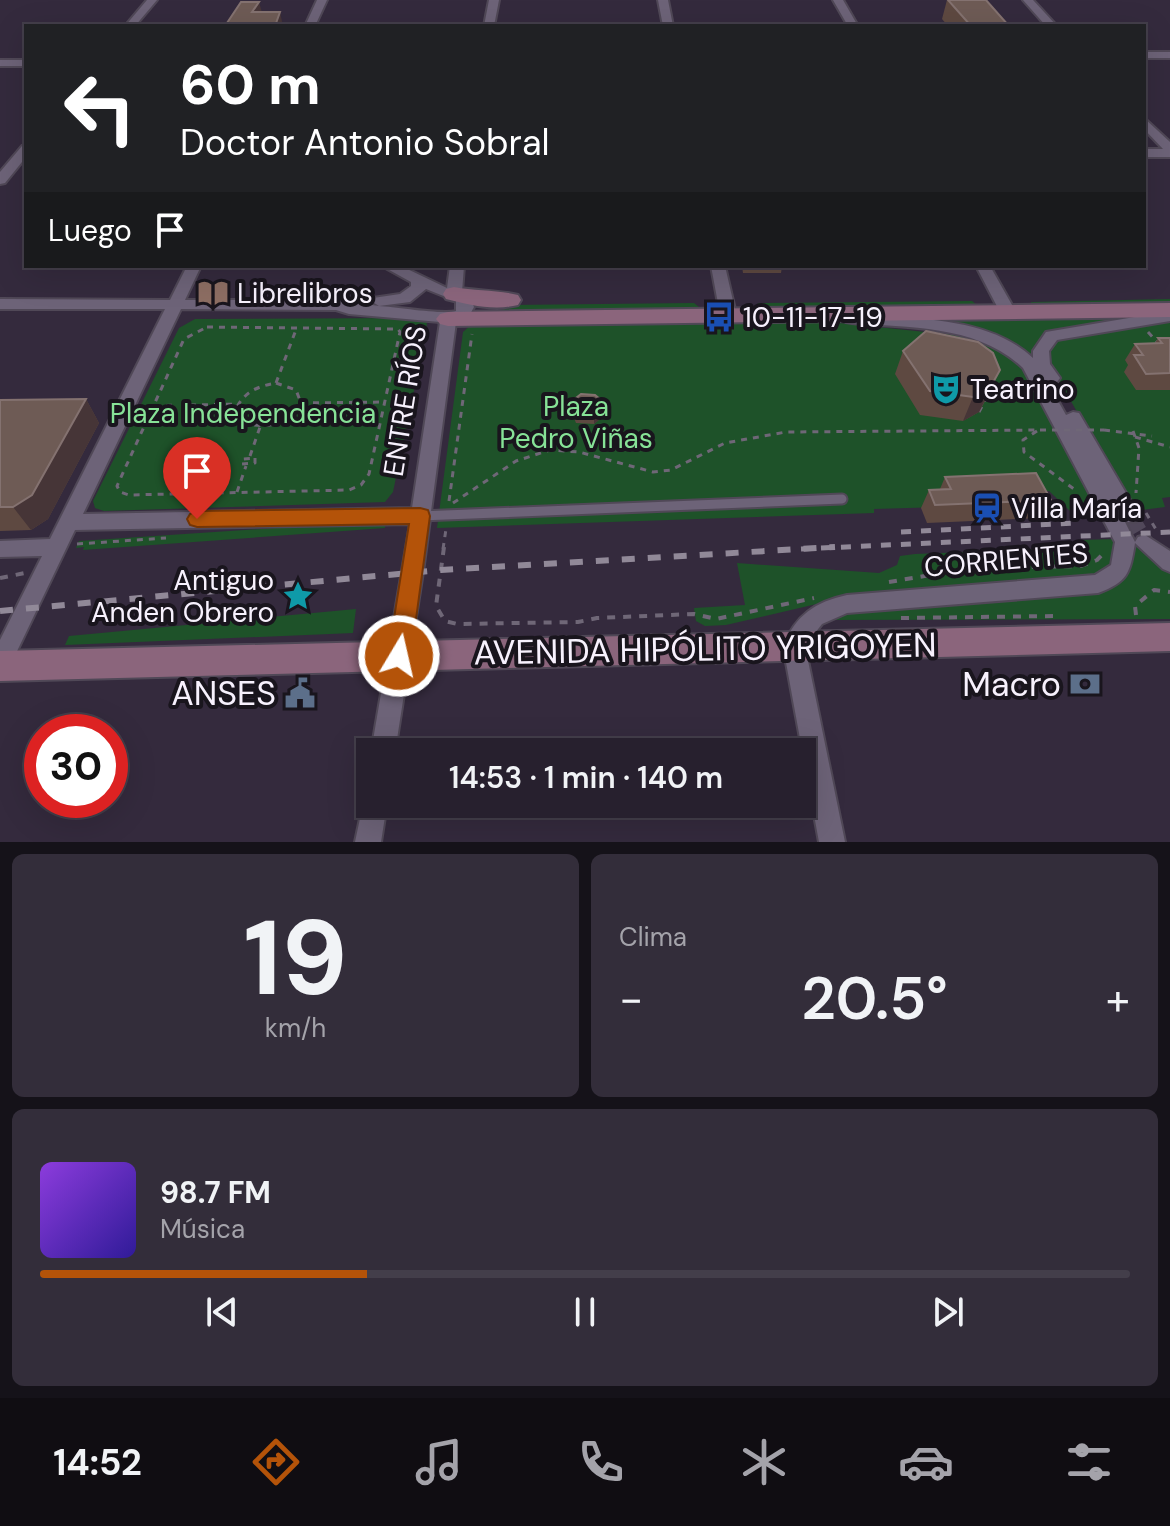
<!DOCTYPE html>
<html lang="es">
<meta charset="utf-8">
<style>
body{margin:0;font-family:"DM Sans",sans-serif;background:#332d3a;color:#f1f3f6;height:100vh;display:flex;flex-direction:column;font-size:30px;white-space:nowrap}
*{box-sizing:border-box;margin:0}
p{font-size:26px;color:#a4a3aa}
.icon{flex:none;width:44px;height:44px;fill:none;stroke:currentColor;stroke-width:2;stroke-linecap:round;stroke-linejoin:round}
.map{position:relative;height:842px;overflow:hidden}
.drawer{display:flex;flex-direction:column;gap:12px;padding:12px;background:#151219;flex:1}
.drawer>*{flex:none}
.hud{position:absolute;left:24px;top:24px;width:1122px;height:244px;border-radius:0px;box-shadow:0 8px 32px #0002,0 0 0 2px #433e4a;background:#202124;color:#fff;overflow:hidden}
.speed{position:absolute;left:24px;top:714px;display:flex;gap:16px;font-size:40px;font-weight:700;text-align:center}
.speed>*{display:grid;place-content:center;width:104px;height:104px;border-radius:50%;background:#27202e;box-shadow:0 8px 32px #0002,0 0 0 2px #433e4a;line-height:1}
.speed .limit{border:12px solid #d22;background:#fff;color:#111}
.pin{position:absolute;display:grid;place-items:center;width:68px;height:68px;color:#fff;margin:-82px -34px;border-radius:50% 50% 50% 0;rotate:-45deg;box-shadow:0 0 8px #0007}
.pin .icon{rotate:45deg}
.me{position:absolute;width:88px;margin:-44px;rotate:9deg;stroke-linejoin:round;filter:drop-shadow(0 0 6px #0008)}
.turn{display:flex;align-items:center;gap:28px;height:168px;padding:0 24px;font-size:36px}
.turn .icon{width:104px;height:104px;stroke-width:2.5}
.turn b{display:block;font-size:56px;line-height:68px}
.then{display:flex;align-items:center;height:76px;padding:0 24px;background:#0003;gap:16px;font-size:30px}
.big{font-size:60px;font-weight:600;line-height:1.1}
.drawer .card{flex:1;display:flex;flex-direction:column;justify-content:center;gap:12px;min-width:0;padding:0 28px;border-radius:12px;background:#332d3a}
.drawer .dial{align-items:center;gap:0}
.dial b{font-size:104px;line-height:1}
.song{display:flex;align-items:center;gap:24px}
.cover{width:96px;height:96px;border-radius:12px;background:linear-gradient(135deg,hsl(270 70% 55%),hsl(250 70% 35%))}
.played{height:8px;border-radius:4px;background:linear-gradient(90deg,#b45309 30%,#433e4a 30%)}
.keys{display:flex;justify-content:space-around;direction:ltr}
.heat{display:flex;justify-content:space-between;align-items:center;font-size:44px;direction:ltr}
.drawer .tiles{flex:1;display:grid;gap:12px;grid-template-columns:1fr 1fr}
.card:last-child{grid-column:span 2}
.trip{position:absolute;left:356px;top:738px;width:460px;height:80px;border-radius:0px;background:#27202e;box-shadow:0 8px 32px #0002,0 0 0 2px #433e4a;font-weight:600;line-height:80px;text-align:center}
.tab-bar{display:flex;height:128px;justify-content:space-around;align-items:center;background:#100d12;color:#a4a3aa}
.tab-bar .icon{width:56px;height:56px}
.tab-bar .selected{color:#b45309}
.tab-bar b{font-size:36px;color:#f1f3f6}
.map>svg:first-child{display:block}
.green{fill:#1e5229}
.lines{fill:none;stroke-linecap:round;stroke-linejoin:round}
.street-tunnel{stroke:#51485a;stroke-width:18;stroke-dasharray:18 9;stroke-linecap:butt}
.lane-casing{stroke:#504857;stroke-width:13}
.street-casing{stroke:#504857;stroke-width:4}
.secondary-casing{stroke:#504857;stroke-width:4}
.path-far1{stroke:#6f6777;stroke-width:3;stroke-dasharray:6 6;stroke-linecap:butt}
.path{stroke:#6f6777;stroke-width:4;stroke-dasharray:8 8;stroke-linecap:butt}
.lane{stroke:#6d6378;stroke-width:9}
.street{fill:#6d6378;fill-rule:evenodd}
.secondary{fill:#8b657c;fill-rule:evenodd}
.rail-far1{stroke:#918998;stroke-width:5;stroke-dasharray:10 10;stroke-linecap:butt}
.rail{stroke:#918998;stroke-width:6;stroke-dasharray:13 13;stroke-linecap:butt}
.path-bridge{stroke:#6f6777;stroke-width:3;stroke-dasharray:6 6;stroke-linecap:butt}
.wall{fill:#5e4941}
.shaded-wall{fill:#463537}
.building{fill:#6e5b55;stroke:#847270;stroke-width:2}
.route{fill:#b45309;stroke:#753606;stroke-width:2}
.labels{text-anchor:middle;dominant-baseline:central;stroke-width:8;stroke-linejoin:round;paint-order:stroke}
.poi-label{font-size:28px;fill:#f7f1fd;stroke:#19151d;text-anchor:start}
.street-label{font-size:28px;fill:#f7f1fd;stroke:#19151d}
.park-label{font-size:28px;fill:#87e297;stroke:#19151d}
.near-street-label{font-size:34px;fill:#f7f1fd;stroke:#19151d}
.near-poi-label{font-size:34px;fill:#f7f1fd;stroke:#19151d;text-anchor:end}
</style>
<div class="map">
<svg width="1170" height="842" viewBox="0 0 1170 842">
<rect width="100%" height="100%" fill="#342a3d"/>
<path class="green" d="M1170,299V305H1032L1031,302Z
M972,301L977,305L975,307L761,309L756,305L759,303Z
M694,303L699,307L695,310L502,312L503,305Z
M1149,316L1056,330L1039,340L1035,358H1031C999,322 939,325 894,320Z
M420,318L427,322L426,332L393,492L385,502L104,511L95,508L93,501L179,328L195,319Z
M800,319L974,337L1020,360L1103,511L1071,512L1049,491H1026L942,507L874,509V513L437,528L463,332L472,324Z
M1170,320V497L1162,498L1165,507L1134,511L1049,363L1047,351L1059,338Z
M397,520V524L385,525V528L83,550L84,547L76,548L79,541Z
M1116,539L1115,562L1101,576L838,599L726,625L705,626L696,621L694,608L745,605L737,563L879,573L897,565L900,556L915,554L1066,548L1081,540Z
M1133,542L1170,570V619L826,620L834,614L1081,592L1129,569Z
M356,609L353,633L65,645L69,636Z"/>
<g class="lines">
<path class="street-tunnel" d="M1129,516L1145,543"/>
<g class="lane-casing">
<path id="lane" d="M420,516L842,499"/>
</g>
<g class="street-casing">
<path id="street" d="M147,0H157L135,26H125Z
M317,0H327L315,26H305Z
M489,0H499L494,26H484Z
M658,0H668L673,26H663Z
M833,0H843L858,26H848Z
M1023,0H1033L1057,26H1046Z
M1144,52H1170V58H1144Z
M0,60H26V66H0Z
M1144,118L1170,142V157H1144V149H1163L1144,129Z
M26,145V157L5,183L0,184V172L22,146Z
M187,266H201L185,300H337L379,306L371,301L373,298L400,294L411,286V282L382,266H401L447,288L450,266H464L462,292L469,295L474,307L468,318L456,322L423,572L395,752H371L410,524L75,530L8,670L0,673V640L42,556L0,557V541L50,539L165,309H0V299L170,300ZM426,289L456,301V311C444,315 396,307 379,306L410,302ZM181,309L336,310L349,314L440,322L412,508L83,514Z
M711,266H725L736,314L734,318H722L720,314Z
M976,266H990L1016,312L1014,316H1002Z
M1170,311V321L1057,340L1049,351L1050,364L1060,378L1057,382L1048,383L1066,415L1073,412L1079,413L1136,510L1139,516L1136,522H1125L1135,542L1138,537L1145,535L1170,551V572L1163,569L1135,543C1130,573 1128,582 1098,593L847,613L822,624L805,646L845,842H819L783,646C796,615 815,602 847,595L1095,575L1111,565L1115,542L1023,368C978,325 911,328 852,323L846,322L844,318L846,314C860,311 876,315 890,316C940,320 995,323 1033,358V351L1046,332Z
M370,793V804H387L381,842H355L365,795Z"/>
</g>
<g class="secondary-casing">
<path id="secondary" d="M454,287C475,291 498,290 518,295L521,300L518,305C494,311 469,305 446,299L443,294L446,289Z
M1170,303V317L448,326L440,324L436,319L440,314L448,312Z
M1170,623V651L0,681V651Z"/>
</g>
<path class="path-far1" d="M207,327L398,329L400,332L369,474L361,485L349,490L129,495L120,492L117,486L184,339Z
M1148,332L1159,344
M276,383L296,390L301,403C287,425 266,430 242,422L236,409C244,392 258,386 276,383Z
M276,383L297,327
M301,403L384,402
M190,405L238,404
M154,406L178,405
M979,412L989,393
M1104,430L1152,436
M1037,431L1023,440L1024,452L1078,492
M1133,431L1139,448L1136,493
M1135,437L1170,447
M250,456L260,427
M255,458V463L242,464L243,459Z
M237,492L246,466
M449,501L472,334
M453,503L516,461L550,450L579,452L653,472L671,470L725,443L786,432L1040,430
M1146,513L1157,531
M77,544L166,538
M443,549L446,529"/>
<path class="path" d="M444,547L436,606L445,621L457,624L578,622L597,618L694,614L716,619L814,598
M0,578L25,573
M889,582L972,568L1081,566L1097,560L1104,553
M1136,615L1135,606L1154,590L1170,592
M901,618L1057,616"/>
<use href="#lane" class="lane"/>
<use href="#street" class="street"/>
<use href="#secondary" class="secondary"/>
<path class="rail-far1" d="M901,532L1077,523
M801,549L1170,532"/>
<path class="rail" d="M0,611L441,570L835,547"/>
<path class="path-bridge" d="M1040,430H1104"/>
</g>
<path class="wall" d="M947,0L1009,26H948L942,19Z
M742,266H782L781,273H743Z
M1158,338H1170V390H1136L1124,372L1128,365L1125,360L1135,344L1155,343Z
M903,351L989,394L979,412L963,421L920,415L895,374Z
M86,399L99,423L48,519L31,530L0,531V400Z
M601,400L600,419L594,424L576,423L572,413V401Z
M945,477L1051,500L1040,518L927,523L921,508L929,490L940,489Z"/>
<path class="shaded-wall" d="M259,2L263,16L252,12Z
M280,12L283,26H275Z
M1000,370L979,412L963,421L973,397Z
M86,399L99,423L48,519L31,530L13,507Z
M600,407V419L594,424V412Z"/>
<path class="building" d="M948,0H986L1009,26H971Z
M241,2H259L252,12H280L275,26H225Z
M744,266H782V267H744Z
M926,331L978,342L993,353L1000,370L990,388L973,397L930,391L903,351Z
M1158,338H1170V373L1146,374L1134,355H1143L1135,344L1162,343Z
M581,394L595,395L601,400L600,407L594,412L576,411L572,401Z
M86,399L32,495L13,507H0V400Z
M1036,473L1051,500L935,505L929,490L951,489L945,477Z"/>
<path class="route" d="M420,508L428,510L430,516L411,656L407,664L399,667L391,664L388,656L409,524L197,527L190,525L187,519L190,514L197,511Z"/>
<defs>
<g id="library-bare" transform="scale(2.4)"><path d="M-6-4Q-3-5.5-.7-3.5V5Q-3 3-6 4ZM6-4Q3-5.5 .7-3.5V5Q3 3 6 4Z" fill="#8d6e63" stroke="#19151d" stroke-width="2.5" paint-order="stroke"/></g>
<g id="bus-bare" transform="scale(2.4)"><path d="M-5-6H5V4H4V6H2V4H-2V6H-4V4H-5ZM-3.5-4V0h7V-4ZM-3.5 1.2v1.5H-2V1.2ZM2 1.2v1.5H3.5V1.2Z" fill="#1a4fb4" stroke="#19151d" stroke-width="2.5" paint-order="stroke"/></g>
<g id="theatre-bare" transform="scale(2.4)"><path d="M-5-5.5Q0-4 5-5.5V0Q5 5 0 6Q-5 5-5 0ZM-3.3-2.5H-1v1.5H-3.3ZM1-2.5H3.3v1.5H1ZM-2.8 1Q0 5.5 2.8 1Z" fill="#0f9aa8" stroke="#19151d" stroke-width="2.5" paint-order="stroke"/></g>
<g id="station-bare" transform="scale(2.4)"><path d="M-3-6H3Q5-6 5-4V2Q5 4 3 4L4.5 6H3L1.5 4h-3L-3 6H-4.5L-3 4Q-5 4-5 2V-4Q-5-6-3-6ZM-3.5-4v3h7v-3ZM-3.5 1v1.5H-2V1ZM2 1v1.5H3.5V1Z" fill="#1a4fb4" stroke="#19151d" stroke-width="2.5" paint-order="stroke"/></g>
<g id="sight-bare" transform="scale(2.4)"><path d="M0-6L1.8-2.2L6-1.7L2.9 1.2L3.7 5.4L0 3.3L-3.7 5.4L-2.9 1.2L-6-1.7L-1.8-2.2Z" fill="#0f9aa8" stroke="#19151d" stroke-width="2.5" paint-order="stroke"/></g>
<g id="bank-bare" transform="scale(2.4)"><path d="M-6-4H6V4H-6ZM0-2.3a2.3 2.3 0 1 0 0 4.6a2.3 2.3 0 1 0 0-4.6Z" fill="#5c6f8a" stroke="#19151d" stroke-width="2.5" paint-order="stroke"/></g>
<g id="civic-bare" transform="scale(2.4)"><path d="M-.6-6.5H3V-4.5H.6V-3L4-1V1h2V6H-6V1h2V-1L-.6-3ZM-1.2 2.5V6h2.4V2.5Z" fill="#5c6f8a" stroke="#19151d" stroke-width="2.5" paint-order="stroke"/></g>
</defs>
<g fill-rule="evenodd">
<use href="#library-bare" x="213" y="293"/>
<use href="#bus-bare" x="719" y="317"/>
<use href="#theatre-bare" x="946" y="389"/>
<use href="#station-bare" x="987" y="508"/>
<use href="#sight-bare" x="298" y="596"/>
<use href="#bank-bare" x="1085" y="684"/>
<use href="#civic-bare" x="300" y="693"/>
</g>
<g class="labels">
<g class="poi-label">
<text x="237" y="293">Librelibros</text>
<text x="743" y="317">10-11-17-19</text>
<text x="970" y="389">Teatrino</text>
<text x="1011" y="508">Villa María</text>
<text x="274" y="580" text-anchor="end">Antiguo<tspan x="274" dy="32">Anden Obrero</tspan></text>
</g>
<g class="street-label">
<text transform="translate(405 401) rotate(-81)">ENTRE RÍOS</text>
<text transform="translate(1006 560) rotate(-5)">CORRIENTES</text>
</g>
<g class="park-label">
<text x="576" y="406">Plaza<tspan x="576" dy="32">Pedro Viñas</tspan></text>
<text x="243" y="413">Plaza Independencia</text>
</g>
<g class="near-street-label">
<text transform="translate(705 649) rotate(-1)">AVENIDA HIPÓLITO YRIGOYEN</text>
</g>
<g class="near-poi-label">
<text x="1061" y="684">Macro</text>
<text x="276" y="693">ANSES</text>
</g>
</g>
</svg>
<div class="speed"><div class="limit">30</div></div>
<div class="pin" style="left:197px;top:519px;background:#d93025"><svg class="icon" aria-label="arrive" viewBox="0 0 24 24"><path d="M6 21V4h12l-3 4 3 4H6"/></svg></div>
<svg class="me" style="left:399px;top:656px" viewBox="-20 -20 40 40"><circle r="17" fill="#b45309" stroke="#fff" stroke-width="3"/><path d="M0-11L8 9 0 5-8 9z" fill="#fff"/></svg>
<div class="trip">14:53 · 1 min · 140 m</div>
<div class="hud">
<div class="turn"><svg class="icon" aria-label="left" viewBox="0 0 24 24"><path d="M17 20v-9H6M10 6l-5 5 5 5"/></svg><div><b>60 m</b>Doctor Antonio Sobral</div></div>
<div class="then">Luego<svg class="icon" aria-label="arrive" viewBox="0 0 24 24"><path d="M6 21V4h12l-3 4 3 4H6"/></svg></div>
</div>
</div>
<section class="drawer">
<div class="tiles">
<div class="card dial"><b>19</b><p>km/h</p></div>
<div class="card"><p>Clima</p>
<div class="heat"><a>−</a><b class="big">20.5°</b><a>+</a></div>
</div>
<div class="card">
<div class="song"><i class="cover"></i><div><b>98.7 FM</b><p>Música</p></div></div>
<div class="played"></div>
<div class="keys"><svg class="icon" aria-label="previous" viewBox="0 0 24 24"><path d="M18 5L8 12l10 7zM5 5v14"/></svg><svg class="icon" aria-label="pause" viewBox="0 0 24 24"><path d="M8 5v14M16 5v14"/></svg><svg class="icon" aria-label="next" viewBox="0 0 24 24"><path d="M6 5l10 7-10 7zM19 5v14"/></svg></div>
</div>
</div>
</section>
<nav class="tab-bar">
<b>14:52</b>
<svg class="icon selected" aria-label="directions" viewBox="0 0 24 24"><path d="M12 3l9 9-9 9-9-9zM9 14v-3h6M13 9l2 2-2 2"/></svg>
<svg class="icon" aria-label="music" viewBox="0 0 24 24"><path d="M9 18V5l10-2v13"/><circle cx="6" cy="18" r="3"/><circle cx="16" cy="16" r="3"/></svg>
<svg class="icon" aria-label="phone" viewBox="0 0 24 24"><path d="M5 4h4l2 5-3 2q2 4 5 5l2-3 5 2v4C11 20 4 13 5 4z"/></svg>
<svg class="icon" aria-label="climate" viewBox="0 0 24 24"><path d="M12 3v18M4 7l16 10M4 17L20 7"/></svg>
<svg class="icon" aria-label="car" viewBox="0 0 24 24"><path d="M5 17H2v-5l4-1 3-4h7l3 4 3 1v5h-3M9 17h6M6 11h13"/><circle cx="7" cy="17" r="2"/><circle cx="17" cy="17" r="2"/></svg>
<svg class="icon" aria-label="filters" viewBox="0 0 24 24"><path d="M4 7h16M4 17h16"/><circle cx="9" cy="7" r="2"/><circle cx="15" cy="17" r="2"/></svg>
</nav>
